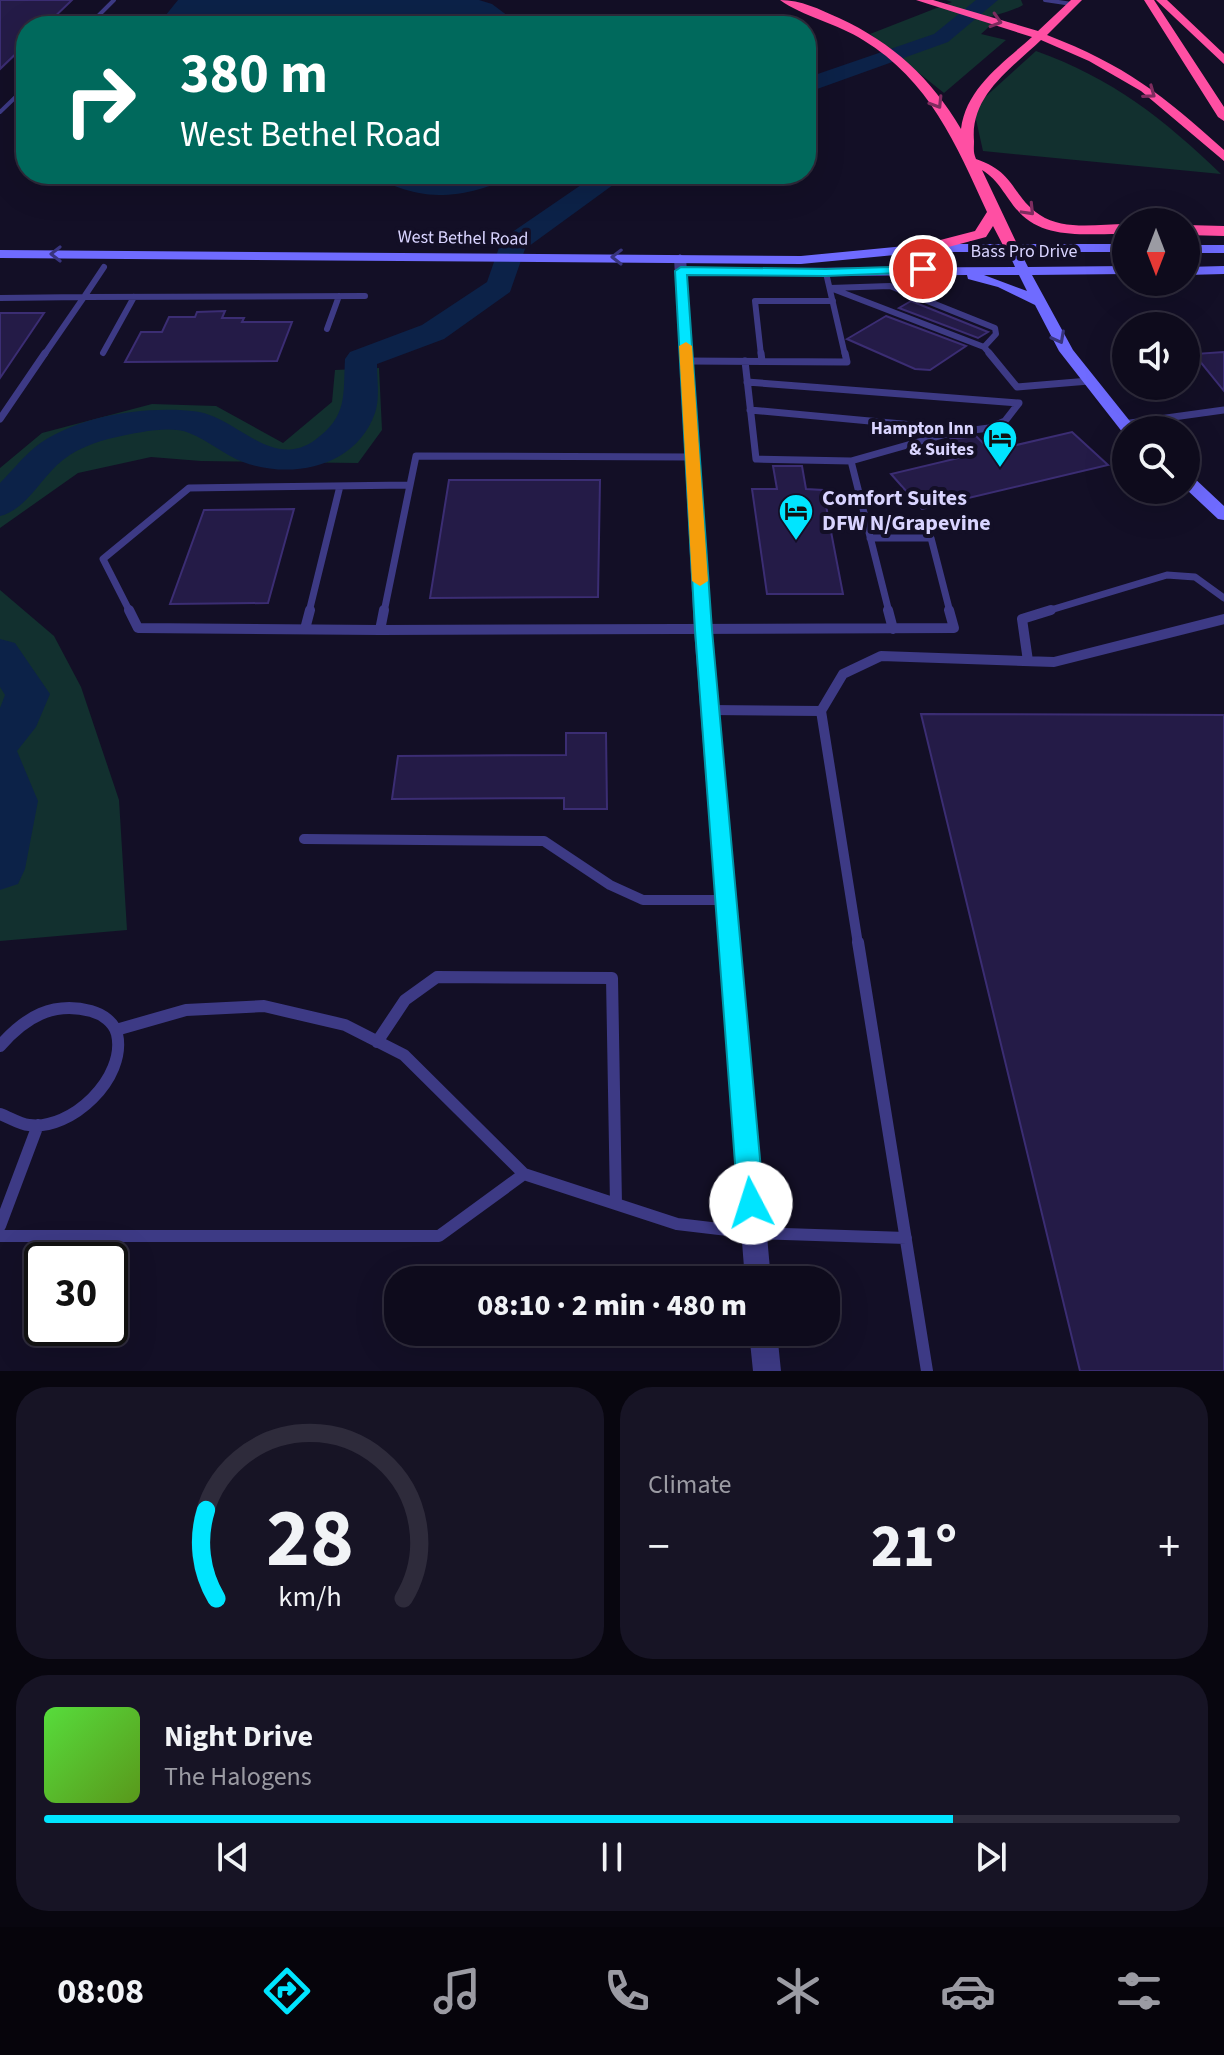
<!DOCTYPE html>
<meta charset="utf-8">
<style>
body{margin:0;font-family:"Source Sans 3",sans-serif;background:#171425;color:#f1f3f6;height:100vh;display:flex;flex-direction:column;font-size:30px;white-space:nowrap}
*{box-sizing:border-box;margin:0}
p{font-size:26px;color:#9b9ba3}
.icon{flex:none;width:44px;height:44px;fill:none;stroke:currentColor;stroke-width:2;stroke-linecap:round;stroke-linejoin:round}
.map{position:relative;height:1371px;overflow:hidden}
.details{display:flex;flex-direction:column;gap:16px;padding:16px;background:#08060f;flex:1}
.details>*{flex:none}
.guide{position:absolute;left:16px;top:16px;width:800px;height:168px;border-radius:32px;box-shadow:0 8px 32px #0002,0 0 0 2px #2e2b3b;background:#00695c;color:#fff;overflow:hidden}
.needle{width:52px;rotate:180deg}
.controls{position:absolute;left:1112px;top:208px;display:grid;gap:16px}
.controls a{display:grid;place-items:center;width:88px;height:88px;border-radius:50%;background:#0e0b1c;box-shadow:0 8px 32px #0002,0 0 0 2px #2e2b3b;font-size:40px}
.speed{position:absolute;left:24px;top:1242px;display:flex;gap:16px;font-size:40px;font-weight:700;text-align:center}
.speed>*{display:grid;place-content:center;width:104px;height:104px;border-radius:50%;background:#0e0b1c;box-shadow:0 8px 32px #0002,0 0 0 2px #2e2b3b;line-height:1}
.speed .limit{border:4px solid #111;border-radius:12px;background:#fff;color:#111}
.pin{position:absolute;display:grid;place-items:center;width:68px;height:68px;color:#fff;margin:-34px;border:4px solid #fff;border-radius:50%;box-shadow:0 2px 8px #0007}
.me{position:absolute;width:88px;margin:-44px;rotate:355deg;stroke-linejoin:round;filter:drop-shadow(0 0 6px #0008)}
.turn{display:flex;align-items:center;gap:28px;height:168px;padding:0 32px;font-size:36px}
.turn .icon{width:104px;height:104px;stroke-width:2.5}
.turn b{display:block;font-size:56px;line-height:68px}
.big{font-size:60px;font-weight:800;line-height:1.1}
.details .widget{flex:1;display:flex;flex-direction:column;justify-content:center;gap:12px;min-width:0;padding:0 28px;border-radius:32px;background:#171425}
.details .dial{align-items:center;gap:0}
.dial svg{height:208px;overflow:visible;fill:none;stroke:#2e2b3b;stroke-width:7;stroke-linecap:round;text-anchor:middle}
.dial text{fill:#f1f3f6;stroke:none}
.song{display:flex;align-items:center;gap:24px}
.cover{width:96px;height:96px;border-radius:12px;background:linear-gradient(135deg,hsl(110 70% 55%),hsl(90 70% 35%))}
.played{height:8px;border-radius:4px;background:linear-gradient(90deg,#00e5ff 80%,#2e2b3b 80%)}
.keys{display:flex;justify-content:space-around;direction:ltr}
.heat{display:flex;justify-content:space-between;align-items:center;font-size:44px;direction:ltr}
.details .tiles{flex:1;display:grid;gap:16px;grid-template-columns:1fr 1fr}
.widget:last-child{grid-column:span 2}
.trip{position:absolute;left:384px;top:1266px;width:456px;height:80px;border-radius:32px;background:#0e0b1c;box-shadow:0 8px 32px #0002,0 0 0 2px #2e2b3b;font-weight:800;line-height:80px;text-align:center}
.tabs{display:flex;height:128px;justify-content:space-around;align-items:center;background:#06040b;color:#9b9ba3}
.tabs .icon{width:56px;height:56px}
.tabs .selected{color:#00e5ff}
.tabs b{font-size:36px;color:#f1f3f6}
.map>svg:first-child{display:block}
.green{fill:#12302f}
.water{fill:#0c2248}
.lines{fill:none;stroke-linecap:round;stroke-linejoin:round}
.river{fill:#0c2248;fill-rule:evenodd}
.building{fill:#241b47;stroke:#3b2d73;stroke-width:2}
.service-far4{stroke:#3d3a85;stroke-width:4}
.service-far3{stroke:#3d3a85;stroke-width:6}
.service-far2{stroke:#3d3a85;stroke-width:7}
.service-far1{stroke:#3d3a85;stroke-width:10}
.service{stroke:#3d3a85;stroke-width:12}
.minor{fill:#3d3a85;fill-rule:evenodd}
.secondary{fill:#6f6bff;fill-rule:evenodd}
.motorway{fill:#ff4fa3;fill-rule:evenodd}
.oneway{stroke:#7d2c5e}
.oneway2{stroke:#38347d}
.route{fill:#00e5ff;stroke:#0095a6;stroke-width:2}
.slow{fill:#f59e0b}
.labels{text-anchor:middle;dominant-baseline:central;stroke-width:8;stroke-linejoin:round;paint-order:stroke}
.far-street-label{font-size:18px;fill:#d9d4ff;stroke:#130f26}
.far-poi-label{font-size:18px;font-weight:bold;fill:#d9d4ff;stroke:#130f26;text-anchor:end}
.poi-label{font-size:22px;font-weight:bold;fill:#d9d4ff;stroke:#130f26;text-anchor:start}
</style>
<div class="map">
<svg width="1224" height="1371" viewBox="0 0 1224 1371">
<rect width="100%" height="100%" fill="#130f26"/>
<path class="green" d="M946,0H1021L1023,5C1007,14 995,13 983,21L992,24L981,34L1006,40L944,93L870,34L952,2Z
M1036,51C1112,78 1164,119 1221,174L983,151L975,115L983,99Z
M379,368L382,430L358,463L201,461L151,457L78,473L0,528V468L42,433L152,404L216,406L283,443L332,402L335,370Z
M0,590L54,636L81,687L119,800L127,930L0,941Z"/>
<path class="water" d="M178,0H479L492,4L512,19L500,26H157Z
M389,174H512C490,191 446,199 419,193C406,191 394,185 381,182Z"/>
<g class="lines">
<path class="river" d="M976,0H998L948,42L806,93V78L934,34Z
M597,174H628L525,249L510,292L444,339L377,364C377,379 380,399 375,413C356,467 292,480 243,462C224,455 208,440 189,433C170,425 137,433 117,437C96,441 73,450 57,465C39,482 25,510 0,516V483C11,472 22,458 34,448C74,416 143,406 192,411C236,414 270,472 315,440C348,416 343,396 345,359L350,352L422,325L487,282L502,239Z
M0,639L15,643L50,694L36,727L17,751L38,801L25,869L18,884L0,890V708L5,695L0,687Z"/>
</g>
<path class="building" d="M0,0H72L45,26H26V44L0,69Z
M911,301L988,332L978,338L899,308Z
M225,311L222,318H244L242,322H292L277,361L125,362L141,332H162L169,317H195L197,312Z
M0,313H44L0,378Z
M886,316L966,346L930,370L915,369L847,339Z
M1224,352V391L1194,354Z
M1072,432L1108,465L922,509L891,474L967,456L951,439L976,436L991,451Z
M773,466H802L806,489L823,490L843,594H767L752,489H777Z
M449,480H600L598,597L430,598Z
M294,509L268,603L170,604L204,510Z
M921,714L1224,715V1371H1080Z
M566,733H606L607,809H564V798L392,799L398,756L566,755Z"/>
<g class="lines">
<path class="service-far4" d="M1045,0L1072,4
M88,26L114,0
M0,112L26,87"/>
<path class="service-far3" d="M104,267L84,297L365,296
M826,273L845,355
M830,288L890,286L995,328L996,334L984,347L991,355
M833,289L984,347
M0,298L84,297
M327,329L339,296
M103,353L134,297
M44,355L84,297
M761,355L755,301H833"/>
<path class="service-far2" d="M761,353L762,361
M989,353L1017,387L1089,381
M687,361L847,362L845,353
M745,361L756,459L851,461L889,612
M747,382L1019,403L1005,421L989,428L950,433L851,461
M750,410L956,429
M0,419L45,353
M1123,424L1224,410
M870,538H931L950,612
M130,612L103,559L189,488L409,485
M309,612L340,486
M384,612L416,456L692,457
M1044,612L1167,575L1195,577L1224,598"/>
<path class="service-far1" d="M129,610L138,628L380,630
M384,610L380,630L954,628L949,610
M888,610L893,629
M305,629L310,610
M1028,661L1022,619L1051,610
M710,710L821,711L843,674L881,656L1054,662L1224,619
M821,711L858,944
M304,839L544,841L610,885L643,900H727"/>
<path class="service" d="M858,942L927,1371
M116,1030L186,1010L264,1006L345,1025L404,1055L524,1174
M377,1042L405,1000L437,977L612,978L616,1204
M0,1046C25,1017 53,1001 91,1011C102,1014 114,1022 117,1034C127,1078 71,1131 29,1125C19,1124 9,1117 0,1114
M0,1226L38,1125
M0,1236H439L524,1174L677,1224L753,1233L906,1238"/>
<path class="minor" d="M680,254L686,258L712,630L771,1280H745L694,630L674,258Z
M749,1332H777L781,1371H753Z"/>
<path class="secondary" d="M926,244H1126V252H926L801,264L0,258V250L801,256Z
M1186,245H1224V253H1186Z
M1017,254L1022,255L1028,267L1126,266V274L1032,275L1073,350L1137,430H1126V434L1123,433L1059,351L1035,305L998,287L968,279L967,275L792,276L785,272L792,268L1015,267L1011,258ZM984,275H1019L1027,291Z
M1224,266V274L1186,275V267Z
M1186,475L1192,476L1224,506V520L1218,519L1186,489Z"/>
<path class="motorway" d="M780,0C801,0 819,9 839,18C893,43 931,78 961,129C966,88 1003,63 1032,37L916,0H933L1038,31L1071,0H1082L1047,35C1125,65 1163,95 1224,150V161L1141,91L1089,61L1041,40C1011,69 970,95 974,141C974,149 973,152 976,159C1017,173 1011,196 1040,215C1064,231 1099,224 1126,224V234C1091,233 1045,241 1019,212C1005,197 1000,181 982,170L1019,248L1016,251H1006L993,226L986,237L926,253L921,251V245L975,231L987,212C956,144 929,80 863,40C838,24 802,16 780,0Z
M1144,0H1154L1224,107V121L1218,117Z
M1156,0H1167L1224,54V64Z
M1186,225L1224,226V236L1186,235Z"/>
</g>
<defs><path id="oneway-chevron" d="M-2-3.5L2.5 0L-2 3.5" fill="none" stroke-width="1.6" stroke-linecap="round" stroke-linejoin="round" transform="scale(2)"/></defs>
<g class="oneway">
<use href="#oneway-chevron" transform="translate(996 21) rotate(17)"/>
<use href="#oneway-chevron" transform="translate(1150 93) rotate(36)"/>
<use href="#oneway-chevron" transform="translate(937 103) rotate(58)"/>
<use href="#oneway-chevron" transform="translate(1029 210) rotate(46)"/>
</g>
<g class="oneway2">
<use href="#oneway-chevron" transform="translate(56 254) rotate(-180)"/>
<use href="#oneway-chevron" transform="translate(617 257) rotate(-179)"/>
<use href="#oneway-chevron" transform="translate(1059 338) rotate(62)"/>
</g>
<path class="route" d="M923,266L929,269L927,272L826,276L687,275L712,630L764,1203L760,1212L751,1216L741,1212L738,1203L695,630L675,271L681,267L826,269Z"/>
<path class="slow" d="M686,342L692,346L708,581L700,586L692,581L679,346Z"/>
<defs>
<g id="hotel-pin" transform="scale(1.8)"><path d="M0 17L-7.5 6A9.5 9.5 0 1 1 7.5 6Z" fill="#00e5ff" stroke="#130f26"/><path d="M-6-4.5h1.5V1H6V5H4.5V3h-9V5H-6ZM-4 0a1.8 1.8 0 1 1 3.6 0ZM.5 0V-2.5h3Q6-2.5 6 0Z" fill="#111"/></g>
</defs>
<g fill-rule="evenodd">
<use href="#hotel-pin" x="1000" y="438"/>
<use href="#hotel-pin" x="796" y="511"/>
</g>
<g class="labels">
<g class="far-street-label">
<text transform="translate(463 238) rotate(1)">West Bethel Road</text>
<text x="1024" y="251">Bass Pro Drive</text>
</g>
<g class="far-poi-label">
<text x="974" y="428">Hampton Inn<tspan x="974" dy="21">&amp; Suites</tspan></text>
</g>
<g class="poi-label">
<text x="822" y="498">Comfort Suites<tspan x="822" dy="25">DFW N/Grapevine</tspan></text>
</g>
</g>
</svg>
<div class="controls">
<a><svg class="needle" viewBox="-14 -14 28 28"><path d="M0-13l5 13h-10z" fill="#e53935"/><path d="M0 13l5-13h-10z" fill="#9b9ba3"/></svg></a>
<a><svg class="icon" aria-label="sound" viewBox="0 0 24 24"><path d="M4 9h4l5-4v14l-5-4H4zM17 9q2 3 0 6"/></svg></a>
<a><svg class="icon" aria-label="search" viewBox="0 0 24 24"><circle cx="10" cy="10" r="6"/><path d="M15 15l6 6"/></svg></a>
</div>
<div class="speed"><div class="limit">30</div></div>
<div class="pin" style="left:923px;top:269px;background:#d93025"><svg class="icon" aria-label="arrive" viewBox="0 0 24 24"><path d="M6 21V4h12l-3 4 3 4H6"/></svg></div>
<svg class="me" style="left:751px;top:1203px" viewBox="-20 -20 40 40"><circle r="19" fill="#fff"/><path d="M0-13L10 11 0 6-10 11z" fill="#00e5ff"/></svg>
<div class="trip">08:10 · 2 min · 480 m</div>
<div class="guide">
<div class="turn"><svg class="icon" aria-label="right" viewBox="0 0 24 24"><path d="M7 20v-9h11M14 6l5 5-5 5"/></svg><div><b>380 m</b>West Bethel Road</div></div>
</div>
</div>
<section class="details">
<div class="tiles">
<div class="widget dial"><svg viewBox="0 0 100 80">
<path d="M14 69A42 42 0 1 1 86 69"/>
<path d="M14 69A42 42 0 0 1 10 35" stroke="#00e5ff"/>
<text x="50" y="56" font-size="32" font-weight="700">28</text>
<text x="50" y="72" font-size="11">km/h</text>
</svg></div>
<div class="widget"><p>Climate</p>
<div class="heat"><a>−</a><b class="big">21°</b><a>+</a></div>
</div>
<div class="widget">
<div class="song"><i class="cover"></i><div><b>Night Drive</b><p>The Halogens</p></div></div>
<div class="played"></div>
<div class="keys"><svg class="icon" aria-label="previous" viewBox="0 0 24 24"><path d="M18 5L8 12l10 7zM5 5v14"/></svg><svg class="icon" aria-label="pause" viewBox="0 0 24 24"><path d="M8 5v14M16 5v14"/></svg><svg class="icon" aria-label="next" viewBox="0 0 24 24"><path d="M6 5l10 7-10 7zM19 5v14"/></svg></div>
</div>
</div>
</section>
<nav class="tabs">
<b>08:08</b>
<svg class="icon selected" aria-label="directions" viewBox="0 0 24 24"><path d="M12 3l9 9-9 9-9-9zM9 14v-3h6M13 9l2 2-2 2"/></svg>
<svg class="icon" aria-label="music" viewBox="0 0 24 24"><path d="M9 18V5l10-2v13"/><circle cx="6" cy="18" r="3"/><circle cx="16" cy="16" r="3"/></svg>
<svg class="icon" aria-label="phone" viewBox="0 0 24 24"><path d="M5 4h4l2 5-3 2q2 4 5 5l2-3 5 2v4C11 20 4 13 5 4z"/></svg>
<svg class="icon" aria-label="climate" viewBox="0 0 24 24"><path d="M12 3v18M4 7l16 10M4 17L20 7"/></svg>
<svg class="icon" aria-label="car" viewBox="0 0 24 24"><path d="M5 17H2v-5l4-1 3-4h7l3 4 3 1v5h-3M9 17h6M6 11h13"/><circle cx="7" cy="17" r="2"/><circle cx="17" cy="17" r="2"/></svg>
<svg class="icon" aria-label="filters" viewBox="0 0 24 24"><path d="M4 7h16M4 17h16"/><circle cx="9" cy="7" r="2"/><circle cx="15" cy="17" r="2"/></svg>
</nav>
